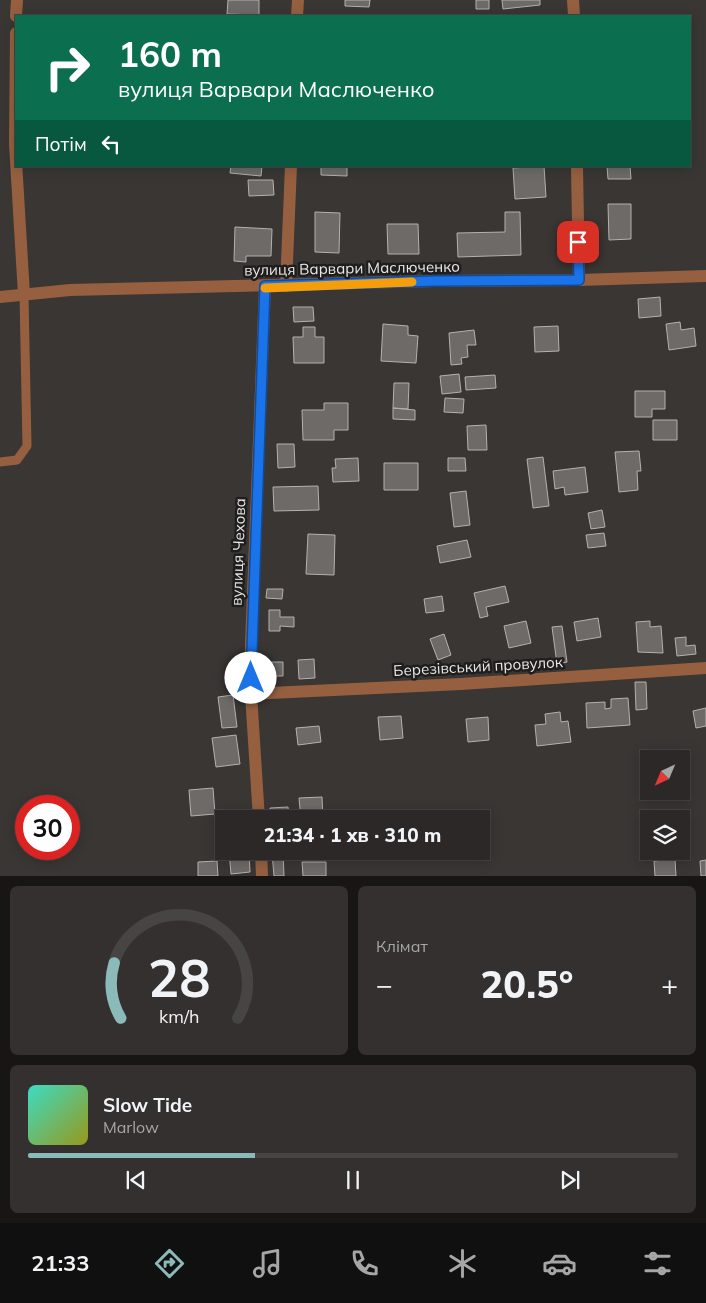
<!DOCTYPE html>
<html lang="uk">
<meta charset="utf-8">
<style>
body{margin:0;font-family:Mulish,sans-serif;background:#33302f;color:#f1f3f6;height:100vh;display:flex;flex-direction:column;font-size:19px;white-space:nowrap}
*{box-sizing:border-box;margin:0}
p{font-size:16px;color:#a6a6a7}
.icon{flex:none;width:28px;height:28px;fill:none;stroke:currentColor;stroke-width:2;stroke-linecap:round;stroke-linejoin:round}
.map{position:relative;height:876px;overflow:hidden}
.side{display:flex;flex-direction:column;gap:10px;padding:10px;background:#181615;flex:1}
.side>*{flex:none}
.hud{position:absolute;left:15px;top:15px;width:676px;height:152px;border-radius:0px;box-shadow:0 2px 12px #0003,0 0 0 1px #474444;background:#0b6e4f;color:#fff;overflow:hidden}
.needle{width:32px;rotate:224deg}
.buttons{position:absolute;left:640px;top:750px;display:grid;gap:10px}
.buttons a{display:grid;place-items:center;width:50px;height:50px;border-radius:0px;background:#2b2827;box-shadow:0 2px 12px #0003,0 0 0 1px #474444;font-size:25px}
.speed{position:absolute;left:15px;top:795px;display:flex;gap:10px;font-size:25px;font-weight:700;text-align:center}
.speed>*{display:grid;place-content:center;width:65px;height:65px;border-radius:50%;background:#2b2827;box-shadow:0 2px 12px #0003,0 0 0 1px #474444;line-height:1}
.speed .limit{border:8px solid #d22;background:#fff;color:#111}
.pin{position:absolute;display:grid;place-items:center;width:42px;height:42px;color:#fff;margin:-21px;border-radius:10px;box-shadow:0 2px 8px #0006}
.me{position:absolute;width:55px;margin:-28px;rotate:0deg;stroke-linejoin:round;filter:drop-shadow(0 0 4px #0008)}
.turn{display:flex;align-items:center;gap:18px;height:105px;padding:0 20px;font-size:22px}
.turn .icon{width:65px;height:65px;stroke-width:2.5}
.turn b{display:block;font-size:35px;line-height:42px}
.then{display:flex;align-items:center;height:48px;padding:0 20px;background:#0003;gap:10px;font-size:19px}
.big{font-size:38px;font-weight:800;line-height:1.1}
.side .card{flex:1;display:flex;flex-direction:column;justify-content:center;gap:8px;min-width:0;padding:0 18px;border-radius:8px;background:#33302f}
.side .dial{align-items:center;gap:0}
.dial svg{height:130px;overflow:visible;fill:none;stroke:#474444;stroke-width:7;stroke-linecap:round;text-anchor:middle}
.dial text{fill:#f1f3f6;stroke:none}
.song{display:flex;align-items:center;gap:15px}
.cover{width:60px;height:60px;border-radius:8px;background:linear-gradient(135deg,hsl(170 70% 55%),hsl(60 70% 35%))}
.played{height:5px;border-radius:2px;background:linear-gradient(90deg,#8bbbb9 35%,#474444 35%)}
.keys{display:flex;justify-content:space-around;direction:ltr}
.heat{display:flex;justify-content:space-between;align-items:center;font-size:28px;direction:ltr}
.side .tiles{flex:1;display:grid;gap:10px;grid-template-columns:1fr 1fr}
.card:last-child{grid-column:span 2}
.trip{position:absolute;left:215px;top:810px;width:275px;height:50px;border-radius:0px;background:#2b2827;box-shadow:0 2px 12px #0003,0 0 0 1px #474444;font-weight:800;line-height:50px;text-align:center}
.menu{display:flex;height:80px;justify-content:space-around;align-items:center;background:#111010;color:#a6a6a7}
.menu .icon{width:35px;height:35px}
.menu .active{color:#8bbbb9}
.menu b{font-size:22px;color:#f1f3f6}
.map>svg:first-child{display:block}
.building{fill:#6d6a68;stroke:#b4b1af}
.lines{fill:none;stroke-linecap:round;stroke-linejoin:round}
.service{stroke:#966040;stroke-width:9}
.minor{stroke:#966040;stroke-width:12}
.tertiary{stroke:#966040;stroke-width:12}
.route-casing{stroke:#114b97;stroke-width:12}
.route{stroke:#1a73e8;stroke-width:9}
.slow{stroke:#f59e0b;stroke-width:9}
.labels{text-anchor:middle;dominant-baseline:central;stroke-width:5;stroke-linejoin:round;paint-order:stroke}
.street-label{font-size:15px;fill:#e9e7e6;stroke:#1f1e1d}
</style>
<div class="map">
<svg width="706" height="876" viewBox="0 0 706 876">
<rect width="100%" height="100%" fill="#393634"/>
<path class="building" d="M228,0H259V15L227,14Z
M345,0H370L369,7L345,6Z
M476,0H489V9H476Z
M502,0H540V5L503,9Z
M231,166H262L261,176L230,173Z
M321,166H347V176L321,175Z
M544,166L546,197L515,199L513,168Z
M607,166H630L631,179H608Z
M248,180H273L274,195L249,196Z
M608,204H631V239L609,240Z
M315,212L340,213L339,253L315,252Z
M505,212H520L521,255L458,257L457,233L505,232Z
M387,224H418L419,254H388Z
M235,227L272,229L271,256H246V262L234,261Z
M660,297L661,316L639,318L638,299Z
M293,307H313L314,321L294,322Z
M680,322L681,330L694,328L696,346L669,350L666,324Z
M383,324L408,326V335L418,336L416,363L381,361Z
M558,326L559,351L535,352L534,327Z
M303,327H315V337H324V363H294L293,337H303Z
M474,330L476,345H467L468,357L461,358L462,364L451,365L449,333Z
M459,374L461,392L442,394L440,376Z
M495,375L496,388L466,390L465,377Z
M394,383H409L408,409L393,408Z
M635,391H665V409H652V417H635Z
M445,398L464,399L463,413L444,412Z
M324,403H348V430H334V440H303L302,410H324Z
M393,408L415,410V420L393,419Z
M653,420H677V440H653Z
M486,425L487,450H468L467,426Z
M277,444H294L295,467L278,468Z
M639,451L641,471H637L638,490L619,492L615,452Z
M543,457L549,506L533,508L527,459Z
M358,458L359,481L333,482L332,468H336L335,459Z
M448,458H465L466,471H448Z
M384,463H418V490H384Z
M585,467L588,492L565,495L564,487L555,489L553,471Z
M318,486L319,510L274,511L273,487Z
M466,491L470,525L454,527L450,493Z
M602,510L605,527L591,529L588,513Z
M604,533L606,546L588,548L586,535Z
M308,534L335,535L334,575L306,574Z
M467,540L471,557L440,563L437,546Z
M505,586L509,602L486,607L488,616L480,618L474,593Z
M267,589H283L282,599L266,598Z
M442,596L444,611L426,613L424,599Z
M269,610H280V617H294V627L280,626V631H269Z
M598,618L601,637L577,641L574,622Z
M526,621L531,643L509,648L504,626Z
M650,621V627L661,626L663,653L638,652L636,622Z
M562,626L567,662L557,664L552,627Z
M444,634L451,655L438,660L430,639Z
M686,637V646L695,645L696,654L677,656L675,638Z
M314,659L315,678L299,679L298,660Z
M267,662H283V676H267Z
M635,682H646L647,709L636,710Z
M233,695L237,727L222,728L218,697Z
M628,698L630,725L587,728L586,703L605,702V709L611,708V699Z
M706,708V726L696,728L693,711Z
M560,712L561,722L568,721L571,742L537,746L535,725L546,724L545,714Z
M401,716L403,738L380,740L378,717Z
M488,717L489,740L468,742L466,719Z
M319,726L321,742L298,745L296,728Z
M236,735L240,764L216,767L212,738Z
M213,788L215,814L191,816L189,790Z
M322,797L323,819H301L299,798Z
M288,807L289,819H271L270,808Z
M229,851H249L250,872L231,874Z
M283,852L284,876H274L272,853Z
M675,859L676,876H655L654,861Z
M706,860V876H701L700,861Z
M217,861L218,876H198V862Z
M302,862H326V876H303Z"/>
<g class="lines">
<path class="service" d="M0,462L17,460L27,446L24,295"/>
<path class="minor" d="M573,0L574,16
M16,16L17,0
M297,16L298,0
M16,33L15,144L24,295
M577,166L579,280
M286,286L291,166
M251,694L461,684L706,668
M259,819L251,694V645L265,286
M261,851L262,876"/>
<path class="tertiary" d="M0,297L70,290L435,281L579,280L706,276"/>
</g>
<g class="lines">
<g class="route-casing">
<path id="route" d="M251,678L265,286L435,281L579,280L578,242"/>
</g>
<use href="#route" class="route"/>
<path class="slow" d="M265,288L412,282"/>
</g>
<g class="labels">
<g class="street-label">
<text transform="translate(352 268) rotate(-1)">вулиця Варвари Маслюченко</text>
<text transform="translate(238 552) rotate(-88)">вулиця Чехова</text>
<text transform="translate(478 666) rotate(-3)">Березівський провулок</text>
</g>
</g>
</svg>
<div class="buttons">
<a><svg class="needle" viewBox="-14 -14 28 28"><path d="M0-13l5 13h-10z" fill="#e53935"/><path d="M0 13l5-13h-10z" fill="#a6a6a7"/></svg></a>
<a><svg class="icon" aria-label="layers" viewBox="0 0 24 24"><path d="M12 4l9 5-9 5-9-5zM3 14l9 5 9-5"/></svg></a>
</div>
<div class="speed"><div class="limit">30</div></div>
<div class="pin" style="left:578px;top:242px;background:#d93025"><svg class="icon" aria-label="arrive" viewBox="0 0 24 24"><path d="M6 21V4h12l-3 4 3 4H6"/></svg></div>
<svg class="me" style="left:251px;top:678px" viewBox="-20 -20 40 40"><circle r="19" fill="#fff"/><path d="M0-13L10 11 0 6-10 11z" fill="#1a73e8"/></svg>
<div class="trip">21:34 · 1 хв · 310 m</div>
<div class="hud">
<div class="turn"><svg class="icon" aria-label="right" viewBox="0 0 24 24"><path d="M7 20v-9h11M14 6l5 5-5 5"/></svg><div><b>160 m</b>вулиця Варвари Маслюченко</div></div>
<div class="then">Потім<svg class="icon" aria-label="left" viewBox="0 0 24 24"><path d="M17 20v-9H6M10 6l-5 5 5 5"/></svg></div>
</div>
</div>
<section class="side">
<div class="tiles">
<div class="card dial"><svg viewBox="0 0 100 80">
<path d="M14 69A42 42 0 1 1 86 69"/>
<path d="M14 69A42 42 0 0 1 10 35" stroke="#8bbbb9"/>
<text x="50" y="56" font-size="32" font-weight="700">28</text>
<text x="50" y="72" font-size="11">km/h</text>
</svg></div>
<div class="card"><p>Клімат</p>
<div class="heat"><a>−</a><b class="big">20.5°</b><a>+</a></div>
</div>
<div class="card">
<div class="song"><i class="cover"></i><div><b>Slow Tide</b><p>Marlow</p></div></div>
<div class="played"></div>
<div class="keys"><svg class="icon" aria-label="previous" viewBox="0 0 24 24"><path d="M18 5L8 12l10 7zM5 5v14"/></svg><svg class="icon" aria-label="pause" viewBox="0 0 24 24"><path d="M8 5v14M16 5v14"/></svg><svg class="icon" aria-label="next" viewBox="0 0 24 24"><path d="M6 5l10 7-10 7zM19 5v14"/></svg></div>
</div>
</div>
</section>
<nav class="menu">
<b>21:33</b>
<svg class="icon active" aria-label="directions" viewBox="0 0 24 24"><path d="M12 3l9 9-9 9-9-9zM9 14v-3h6M13 9l2 2-2 2"/></svg>
<svg class="icon" aria-label="music" viewBox="0 0 24 24"><path d="M9 18V5l10-2v13"/><circle cx="6" cy="18" r="3"/><circle cx="16" cy="16" r="3"/></svg>
<svg class="icon" aria-label="phone" viewBox="0 0 24 24"><path d="M5 4h4l2 5-3 2q2 4 5 5l2-3 5 2v4C11 20 4 13 5 4z"/></svg>
<svg class="icon" aria-label="climate" viewBox="0 0 24 24"><path d="M12 3v18M4 7l16 10M4 17L20 7"/></svg>
<svg class="icon" aria-label="car" viewBox="0 0 24 24"><path d="M5 17H2v-5l4-1 3-4h7l3 4 3 1v5h-3M9 17h6M6 11h13"/><circle cx="7" cy="17" r="2"/><circle cx="17" cy="17" r="2"/></svg>
<svg class="icon" aria-label="filters" viewBox="0 0 24 24"><path d="M4 7h16M4 17h16"/><circle cx="9" cy="7" r="2"/><circle cx="15" cy="17" r="2"/></svg>
</nav>
